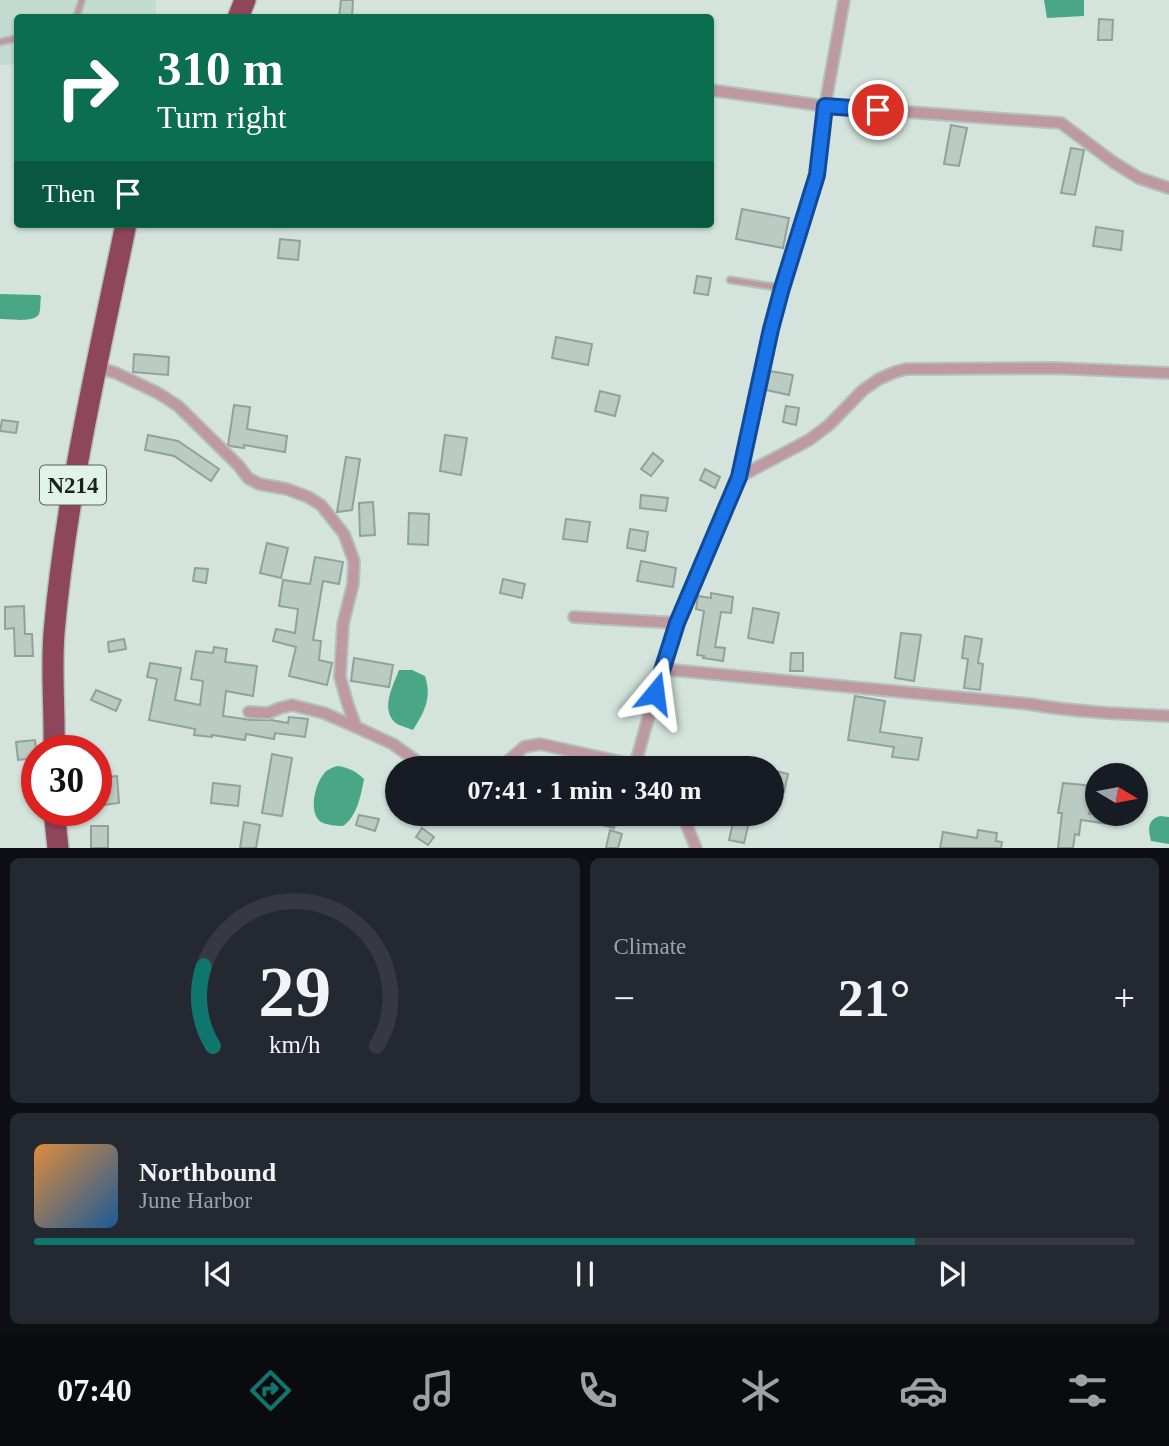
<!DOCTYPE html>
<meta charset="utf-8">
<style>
body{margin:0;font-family:"Times New Roman",serif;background:#242831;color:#f1f3f6;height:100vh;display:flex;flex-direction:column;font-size:26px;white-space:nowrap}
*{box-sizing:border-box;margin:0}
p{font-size:23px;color:#9ea1a6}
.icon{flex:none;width:38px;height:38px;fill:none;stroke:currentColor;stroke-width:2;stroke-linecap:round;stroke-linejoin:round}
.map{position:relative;height:848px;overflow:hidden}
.side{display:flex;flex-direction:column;gap:10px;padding:10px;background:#0d0f14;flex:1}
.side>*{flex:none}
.hud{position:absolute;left:14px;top:14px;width:700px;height:214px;border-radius:7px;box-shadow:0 2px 5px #0004;background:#0b6e4f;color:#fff;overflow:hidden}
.needle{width:46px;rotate:100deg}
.buttons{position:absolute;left:1085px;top:763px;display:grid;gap:14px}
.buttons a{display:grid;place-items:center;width:63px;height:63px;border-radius:50%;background:#171b24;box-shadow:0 2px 5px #0004;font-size:35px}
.speed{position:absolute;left:21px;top:735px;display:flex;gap:14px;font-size:35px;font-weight:700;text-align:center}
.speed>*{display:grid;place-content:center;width:91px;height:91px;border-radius:50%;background:#171b24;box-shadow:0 2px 5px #0004;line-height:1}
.speed .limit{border:10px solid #d22;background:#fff;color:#111}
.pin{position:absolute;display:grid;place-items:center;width:60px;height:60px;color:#fff;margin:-30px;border:4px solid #fff;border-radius:50%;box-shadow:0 2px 7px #0007}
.me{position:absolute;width:77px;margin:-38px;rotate:16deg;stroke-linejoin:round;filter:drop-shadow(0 0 5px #0008)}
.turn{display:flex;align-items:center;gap:24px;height:147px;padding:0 28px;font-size:32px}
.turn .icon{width:91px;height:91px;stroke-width:2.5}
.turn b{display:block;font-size:49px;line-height:60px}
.then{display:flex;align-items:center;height:66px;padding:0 28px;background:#0003;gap:14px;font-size:26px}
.big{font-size:52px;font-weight:600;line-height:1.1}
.side .widget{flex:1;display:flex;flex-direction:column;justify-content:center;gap:10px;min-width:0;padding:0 24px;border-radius:10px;background:#242831}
.side .dial{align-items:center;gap:0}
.dial svg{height:182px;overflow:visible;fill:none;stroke:#363941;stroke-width:7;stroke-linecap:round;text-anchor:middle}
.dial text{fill:#f1f3f6;stroke:none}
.song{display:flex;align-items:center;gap:21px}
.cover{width:84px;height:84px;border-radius:10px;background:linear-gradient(135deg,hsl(30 70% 55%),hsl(210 70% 35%))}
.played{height:7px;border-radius:4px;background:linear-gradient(90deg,#0f766e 80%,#363941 80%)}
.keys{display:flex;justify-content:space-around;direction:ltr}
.heat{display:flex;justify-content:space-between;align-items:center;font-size:38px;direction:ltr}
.side .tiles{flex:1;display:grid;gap:10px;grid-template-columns:1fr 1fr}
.widget:last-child{grid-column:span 2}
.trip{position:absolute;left:385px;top:756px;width:399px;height:70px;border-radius:35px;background:#171b24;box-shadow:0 2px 5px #0004;font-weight:600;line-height:70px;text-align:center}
.tabs{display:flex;height:112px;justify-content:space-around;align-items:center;background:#090b0e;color:#9ea1a6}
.tabs .icon{width:49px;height:49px}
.tabs .active{color:#0f766e}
.tabs b{font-size:32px;color:#f1f3f6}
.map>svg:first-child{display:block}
.built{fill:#c3dbd0}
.water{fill:#49a788}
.building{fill:#bacbc4;stroke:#91a19b;stroke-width:2}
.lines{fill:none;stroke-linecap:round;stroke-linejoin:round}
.lane-casing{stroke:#b3c1bb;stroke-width:9}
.street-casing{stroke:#b3c1bb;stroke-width:14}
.highway-casing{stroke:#b3c1bb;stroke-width:24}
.lane{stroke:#be99a1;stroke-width:5}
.street{stroke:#be99a1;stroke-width:10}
.highway{stroke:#8e465a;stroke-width:21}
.route-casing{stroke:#114b97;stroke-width:18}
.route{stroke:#1a73e8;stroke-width:12}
.labels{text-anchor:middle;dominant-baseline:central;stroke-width:7;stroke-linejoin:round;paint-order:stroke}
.shield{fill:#e1f2eb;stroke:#565f5c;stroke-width:2}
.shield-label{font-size:23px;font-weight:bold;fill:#1a201e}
</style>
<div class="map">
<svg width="1169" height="848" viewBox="0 0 1169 848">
<rect width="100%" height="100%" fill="#d4e4dd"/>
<path class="built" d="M0,0H156V17L18,18L17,64L0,65Z"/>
<path class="water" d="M1044,0H1084V16L1047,18Z
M0,294L39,295L41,296C40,301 41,309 39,314C35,323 9,319 0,319Z
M399,670H412L425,676C432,698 425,711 413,730C408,728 401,726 397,724C379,711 393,686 399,670Z
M337,766C348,767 357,772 364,779C361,795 357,817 343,826C336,826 327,825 321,822C308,813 315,785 323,775C326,770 331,768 337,766Z
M1160,816L1169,817V844L1151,841C1148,829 1147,820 1160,816Z"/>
<path class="building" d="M341,0H353L352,18H339Z
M1099,19L1113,20L1112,40H1098Z
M951,125L967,128L959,166L944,164Z
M1071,148L1084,150L1075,195L1061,193Z
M742,209L789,218L783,248L736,239Z
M1096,227L1123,231L1121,250L1093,246Z
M280,239L300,241L298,260L278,258Z
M697,276L711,278L708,295L694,293Z
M556,337L592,344L588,365L552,358Z
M134,354L169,357L168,375L133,372Z
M770,371L793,375L789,395L766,390Z
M600,391L620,396L615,416L595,411Z
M234,405L250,407L247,429L287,436L285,452L244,445V448L230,446L228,445Z
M786,406L799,408L796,425L783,422Z
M2,420L18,422L16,433L0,431Z
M148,435L178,441L219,469L211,481L174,456L145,450Z
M445,435L467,438L461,475L440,471Z
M653,453L663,461L651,476L641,469Z
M346,457L360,459L352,510L337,512Z
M705,469L720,477L715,488L700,480Z
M641,495L668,498L666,511L640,508Z
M373,502L375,535L360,536L359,503Z
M409,513L429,514L428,545L408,544Z
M566,519L590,522L587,542L563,539Z
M630,529L648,532L645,551L627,548Z
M267,543L288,548L281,578L260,573Z
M315,557L343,562L339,584L323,581L313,640L321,641L319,660L332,663L327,685L289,676L296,647L273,641L276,629L295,633L298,609L279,606L283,580L310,584Z
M641,561L676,568L673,587L637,581Z
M195,568L208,569L206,583L193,581Z
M503,579L525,584L522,598L500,593Z
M711,593L733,597L731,613L721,612L715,647L725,648L723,661L703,658L704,656L697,655L704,611L696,609L698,596L711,598Z
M24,606L25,634H32L33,656H15L14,628L5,629V607Z
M753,608L779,613L773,643L748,638Z
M901,633L921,635L914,681L895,678Z
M965,636L982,639L978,663L983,664L980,690L964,688L968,659L962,658Z
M124,639L126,649L109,652L108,642Z
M214,647L227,649L225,662L257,666L253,696L226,691L223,716L251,720H271L288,723L289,717L308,719L305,737L275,733L274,739L246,734L245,740L212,735V737L194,735L195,729L149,720L157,679L147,677L150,663L181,668L175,700L200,705L203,681L191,679L196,651L213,653Z
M791,653H803V671H790Z
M354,658L393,665L389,687L351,681Z
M96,690L121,700L116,711L91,700Z
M855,696L885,701L880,732L922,738L918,760L892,757L894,747L848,740Z
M35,740L37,758L18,760L16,742Z
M272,754L292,758L282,816L262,813Z
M772,770L788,774L784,792L772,788Z
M117,776L119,803L96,806V778Z
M213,783L240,786L238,806L211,803Z
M1063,783L1094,786L1089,814H1118L1116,825L1081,820L1079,835L1075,834L1073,848H1058L1062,813H1058Z
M575,814H617L614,828L574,818Z
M735,814H751L744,843L729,840Z
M359,815L379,819L375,831L356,825Z
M244,822L260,825L256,848H240Z
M91,826H108V848H91Z
M422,828L434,837L428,845L416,837Z
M610,830L622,834L618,848H606Z
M978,830L997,833L996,841L1002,842L1001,848H940L943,832L977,838Z"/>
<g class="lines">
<g class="lane-casing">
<path id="lane" d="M76,18L82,0
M0,42L18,38
M730,280L782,288"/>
</g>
<g class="street-casing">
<path id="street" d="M710,90L825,106L1061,123L1113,162L1139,178L1169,188
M96,367L116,373L158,393L178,406L238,465L248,478L259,484L287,489L308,497L321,505L344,534L354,561L353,584L343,624L340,677L348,705L356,727L393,744L419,763L432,768
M739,477L771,329L782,288L817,175L825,106L844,0
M574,617L677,623
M662,669L1029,704C1075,712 1122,714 1169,716
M249,712L268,713L280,708L292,705L324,713L356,727
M500,768L524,747L540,744L635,765
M639,768L635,765L662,669L677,623L739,477L809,440L829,425L863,390L879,379L895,372L906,369L1054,368L1169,373
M682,814L696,848"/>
</g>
<g class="highway-casing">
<path id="highway" d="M238,18L245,0
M54,751C55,712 51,672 54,633C66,495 98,360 126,224
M54,810L58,848"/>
</g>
<use href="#lane" class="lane"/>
<use href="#street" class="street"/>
<use href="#highway" class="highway"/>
</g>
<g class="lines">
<g class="route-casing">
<path id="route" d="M655,693L677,623L739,477L771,329L782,288L817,175L825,106L878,110"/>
</g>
<use href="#route" class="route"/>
</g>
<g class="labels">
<rect class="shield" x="40" y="465.5" width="66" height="39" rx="5"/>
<g class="shield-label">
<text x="73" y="485">N214</text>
</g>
</g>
</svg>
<div class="buttons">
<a><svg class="needle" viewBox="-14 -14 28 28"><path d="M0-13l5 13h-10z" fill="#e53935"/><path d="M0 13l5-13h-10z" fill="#9ea1a6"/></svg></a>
</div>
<div class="speed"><div class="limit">30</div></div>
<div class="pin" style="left:878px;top:110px;background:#d93025"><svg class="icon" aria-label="arrive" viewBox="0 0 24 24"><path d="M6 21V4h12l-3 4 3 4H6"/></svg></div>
<svg class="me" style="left:655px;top:693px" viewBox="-20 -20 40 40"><path d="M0-17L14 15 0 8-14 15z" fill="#1a73e8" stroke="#fff" stroke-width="4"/></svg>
<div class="trip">07:41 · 1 min · 340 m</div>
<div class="hud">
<div class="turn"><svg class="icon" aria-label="right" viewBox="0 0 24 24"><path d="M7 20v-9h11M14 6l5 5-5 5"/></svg><div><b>310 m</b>Turn right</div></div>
<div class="then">Then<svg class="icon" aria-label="arrive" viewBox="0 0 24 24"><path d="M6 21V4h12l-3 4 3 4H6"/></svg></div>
</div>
</div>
<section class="side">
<div class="tiles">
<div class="widget dial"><svg viewBox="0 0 100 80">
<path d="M14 69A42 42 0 1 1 86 69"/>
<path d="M14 69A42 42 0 0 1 10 34" stroke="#0f766e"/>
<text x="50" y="56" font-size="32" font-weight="700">29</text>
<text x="50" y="72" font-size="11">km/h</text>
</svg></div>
<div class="widget"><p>Climate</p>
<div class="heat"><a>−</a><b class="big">21°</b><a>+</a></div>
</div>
<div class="widget">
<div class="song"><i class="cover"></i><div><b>Northbound</b><p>June Harbor</p></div></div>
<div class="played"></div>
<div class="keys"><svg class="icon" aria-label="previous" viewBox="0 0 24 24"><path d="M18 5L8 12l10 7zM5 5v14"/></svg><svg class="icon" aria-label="pause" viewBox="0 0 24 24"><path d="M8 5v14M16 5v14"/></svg><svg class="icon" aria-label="next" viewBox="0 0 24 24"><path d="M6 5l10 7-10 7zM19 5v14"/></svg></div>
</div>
</div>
</section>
<nav class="tabs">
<b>07:40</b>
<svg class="icon active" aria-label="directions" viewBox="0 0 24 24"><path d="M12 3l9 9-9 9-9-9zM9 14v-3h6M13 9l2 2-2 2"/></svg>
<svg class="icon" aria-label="music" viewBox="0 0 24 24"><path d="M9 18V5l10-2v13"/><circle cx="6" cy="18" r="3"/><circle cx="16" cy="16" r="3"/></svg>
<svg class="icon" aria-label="phone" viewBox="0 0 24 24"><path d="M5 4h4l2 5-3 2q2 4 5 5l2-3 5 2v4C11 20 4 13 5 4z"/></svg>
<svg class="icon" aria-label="climate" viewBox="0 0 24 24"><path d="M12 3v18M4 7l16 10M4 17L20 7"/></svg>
<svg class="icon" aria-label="car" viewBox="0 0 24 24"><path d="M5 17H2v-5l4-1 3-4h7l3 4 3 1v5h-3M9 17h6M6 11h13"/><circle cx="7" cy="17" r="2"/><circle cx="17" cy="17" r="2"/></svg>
<svg class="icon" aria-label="filters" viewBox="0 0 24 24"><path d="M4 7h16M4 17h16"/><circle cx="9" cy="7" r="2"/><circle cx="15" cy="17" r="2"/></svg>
</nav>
